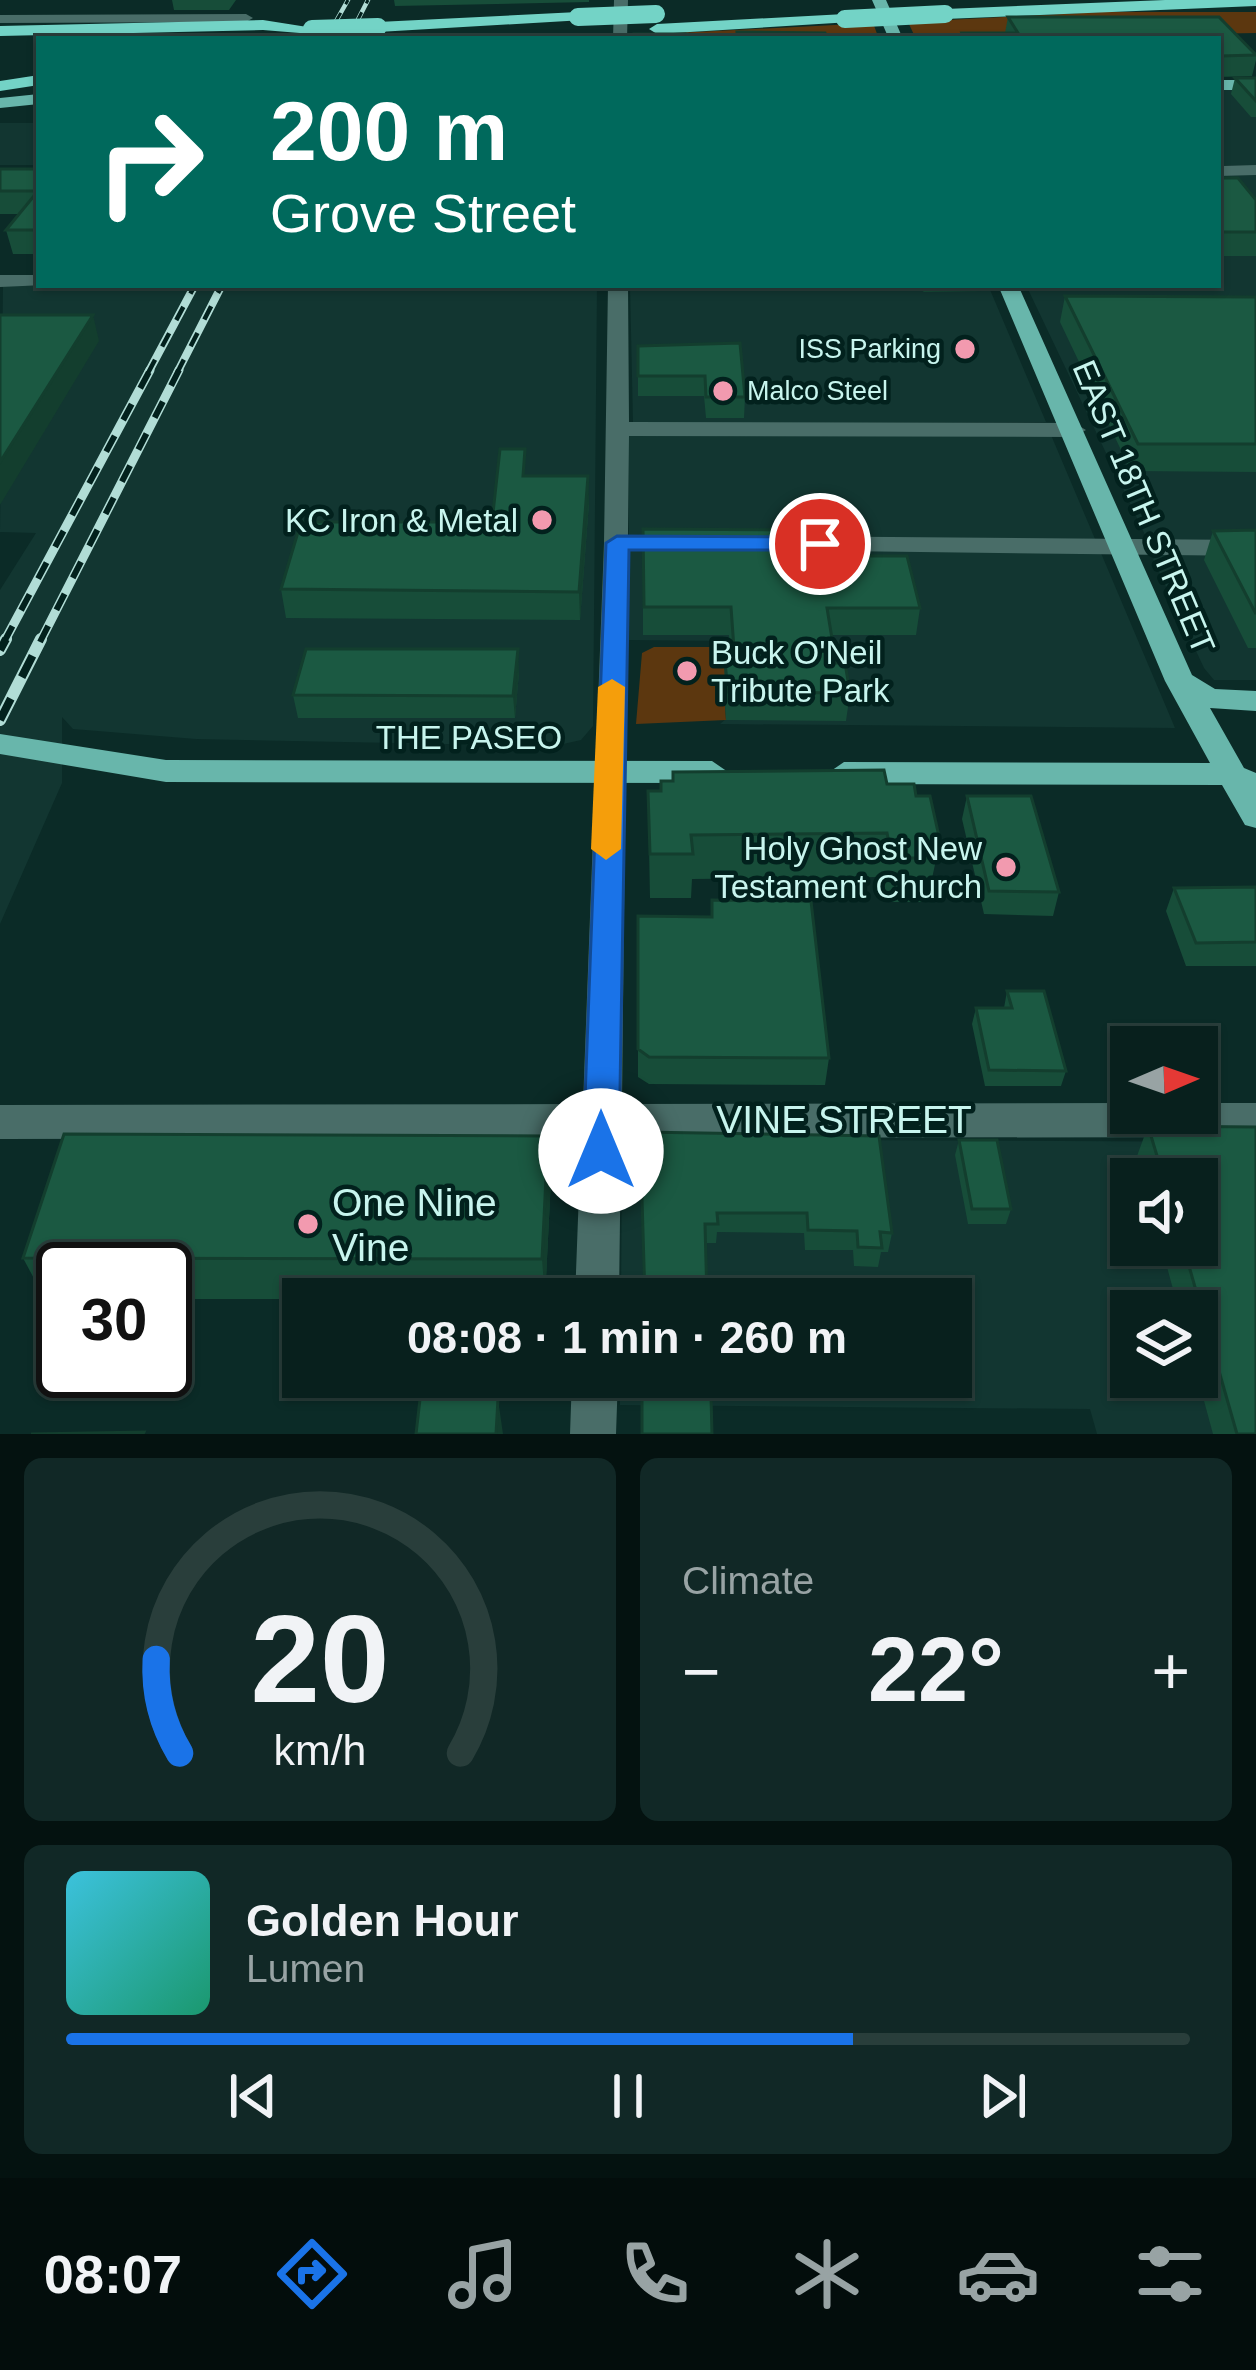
<!DOCTYPE html>
<meta charset="utf-8">
<style>
body{margin:0;font-family:Helvetica,sans-serif;background:#112826;color:#f1f3f6;height:100vh;display:flex;flex-direction:column;font-size:45px;white-space:nowrap}
*{box-sizing:border-box;margin:0}
p{font-size:39px;color:#98a3a4}
.icon{flex:none;width:66px;height:66px;fill:none;stroke:currentColor;stroke-width:2;stroke-linecap:round;stroke-linejoin:round}
.map{position:relative;height:1434px;overflow:hidden}
.side{display:flex;flex-direction:column;gap:24px;padding:24px;background:#041210;flex:1}
.side>*{flex:none}
.banner{position:absolute;left:36px;top:36px;width:1185px;height:252px;border-radius:0px;box-shadow:0 3px 9px #0004,0 0 0 3px #293e3b;background:#00695c;color:#fff;overflow:hidden}
.needle{width:78px;rotate:88deg}
.buttons{position:absolute;left:1110px;top:1026px;display:grid;gap:24px}
.buttons a{display:grid;place-items:center;width:108px;height:108px;border-radius:0px;background:#08201d;box-shadow:0 3px 9px #0004,0 0 0 3px #293e3b;font-size:60px}
.speed{position:absolute;left:36px;top:1242px;display:flex;gap:24px;font-size:60px;font-weight:700;text-align:center}
.speed>*{display:grid;place-content:center;width:156px;height:156px;border-radius:50%;background:#08201d;box-shadow:0 3px 9px #0004,0 0 0 3px #293e3b;line-height:1}
.speed .limit{border:6px solid #111;border-radius:18px;background:#fff;color:#111}
.pin{position:absolute;display:grid;place-items:center;width:102px;height:102px;color:#fff;margin:-51px;border:6px solid #fff;border-radius:50%;box-shadow:0 3px 12px #0007}
.me{position:absolute;width:132px;margin:-66px;rotate:0deg;stroke-linejoin:round;filter:drop-shadow(0 0 9px #0008)}
.turn{display:flex;align-items:center;gap:42px;height:252px;padding:0 36px;font-size:54px}
.turn .icon{width:156px;height:156px;stroke-width:2.5}
.turn b{display:block;font-size:84px;line-height:102px}
.big{font-size:90px;font-weight:800;line-height:1.1}
.side .card{flex:1;display:flex;flex-direction:column;justify-content:center;gap:18px;min-width:0;padding:0 42px;border-radius:18px;background:#112826}
.side .dial{align-items:center;gap:0}
.dial svg{height:312px;overflow:visible;fill:none;stroke:#293e3b;stroke-width:7;stroke-linecap:round;text-anchor:middle}
.dial text{fill:#f1f3f6;stroke:none}
.song{display:flex;align-items:center;gap:36px}
.cover{width:144px;height:144px;border-radius:18px;background:linear-gradient(135deg,hsl(190 70% 55%),hsl(160 70% 35%))}
.played{height:12px;border-radius:6px;background:linear-gradient(90deg,#1a73e8 70%,#293e3b 70%)}
.keys{display:flex;justify-content:space-around;direction:ltr}
.heat{display:flex;justify-content:space-between;align-items:center;font-size:66px;direction:ltr}
.side .tiles{flex:1;display:grid;gap:24px;grid-template-columns:1fr 1fr}
.card:last-child{grid-column:span 2}
.trip{position:absolute;left:282px;top:1278px;width:690px;height:120px;border-radius:0px;background:#08201d;box-shadow:0 3px 9px #0004,0 0 0 3px #293e3b;font-weight:800;line-height:120px;text-align:center}
.menu{display:flex;height:192px;justify-content:space-around;align-items:center;background:#030d0c;color:#98a3a4}
.menu .icon{width:84px;height:84px}
.menu .active{color:#1a73e8}
.menu b{font-size:54px;color:#f1f3f6}
.map>svg:first-child{display:block}
.built{fill:#123631;fill-rule:evenodd}
.green{fill:#5c370f}
.lines{fill:none;stroke-linecap:round;stroke-linejoin:round}
.minor{fill:#496d68;fill-rule:evenodd}
.major{fill:#68b6ab;fill-rule:evenodd}
.highway{fill:#73d3c6;fill-rule:evenodd}
.rail-far3-casing{stroke:#b1ddd6;stroke-width:4.5}
.rail-far2-casing{stroke:#b1ddd6;stroke-width:8}
.rail-far1-casing{stroke:#b1ddd6;stroke-width:9}
.rail-casing{stroke:#b1ddd6;stroke-width:12}
.rail-far3{stroke:#02211d;stroke-width:3;stroke-dasharray:10;stroke-linecap:butt}
.rail-far2{stroke:#02211d;stroke-width:4.5;stroke-dasharray:15;stroke-linecap:butt}
.rail-far1{stroke:#02211d;stroke-width:6;stroke-dasharray:18;stroke-linecap:butt}
.rail{stroke:#02211d;stroke-width:8;stroke-dasharray:24;stroke-linecap:butt}
.highway-bridge{stroke:#73d3c6;stroke-width:18}
.wall{fill:#174d39}
.shaded-wall{fill:#133e2e}
.building{fill:#1b5942;stroke:#133e2e;stroke-width:3}
.route{fill:#1a73e8;stroke:#114b97;stroke-width:3}
.slow{fill:#f59e0b}
.poi-dot{fill:#f29aaf;stroke:#02211d;stroke-width:4.5}
.labels{text-anchor:middle;dominant-baseline:central;stroke-width:9;stroke-linejoin:round;paint-order:stroke}
.far-poi-label{font-size:27px;fill:#c8f5ee;stroke:#02211d;text-anchor:end}
.street-label{font-size:33px;fill:#c8f5ee;stroke:#02211d}
.poi-label{font-size:33px;fill:#c8f5ee;stroke:#02211d;text-anchor:end}
.near-street-label{font-size:39px;fill:#c8f5ee;stroke:#02211d}
.near-poi-label{font-size:39px;fill:#c8f5ee;stroke:#02211d;text-anchor:start}
</style>
<div class="map">
<svg width="1256" height="1434" viewBox="0 0 1256 1434">
<rect width="100%" height="100%" fill="#0b2b27"/>
<path class="built" d="M1218,88H1256V165H1218Z
M0,123H39V165H0Z
M1218,175H1256V540L1147,539L1026,285H1218Z
M597,285L593,726L581,740L554,746L196,739L73,729L62,717V783L0,924V590L36,533L0,532L3,286Z
M630,285H988L1046,422L633,423Z
M629,434L1051,435L1175,728L720,724L726,719L724,690H733L729,641L629,640Z
M1162,555H1256V680H1214L1204,668L1153,559Z
M630,1139L1256,1142V1434H1097L1090,1409L620,1405V1377H951V1299H621L622,1150ZM1131,1179H1197V1245H1131ZM1131,1311H1197V1377H1131Z"/>
<path class="green" d="M1102,12H1256V33L916,39L908,22Z
M873,23L879,39H636L657,34Z
M654,647H730L733,690L724,691L726,720L636,724L642,653Z"/>
<g class="lines">
<path class="minor" d="M614,0H628L627,39H613Z
M0,15L246,14L253,18L246,22L0,23Z
M1256,165V175L1218,176V166Z
M0,275H39V285H46L0,287Z
M608,285H628L629,422L1074,423L1086,430L1074,437L629,436L622,1104L1131,1103V1113H1197V1103H1256V1137L621,1138L619,1299H575L581,1138L0,1139V1105L583,1104L604,543Z
M764,536L1256,540V556L755,550L751,544Z
M572,1377H618L616,1434H570Z"/>
<path class="major" d="M872,0H886L903,39H889Z
M1218,80H1256V90H1218Z
M39,94V104L0,108V98Z
M998,285H1018L1192,675L1215,689L1256,691V711L1210,708L1244,768L1256,773V828L1245,825L1222,785L844,784L828,773L844,762L1210,763L1165,681Z
M0,734L166,760L712,761L728,772L712,783L166,782L0,754Z"/>
<path class="highway" d="M1165,0H1256V6L945,19L937,14L945,9Z
M578,12L584,20L378,32L370,27L378,22Z
M845,14L851,22L657,34L649,29L657,24Z
M263,20L320,29L312,34L263,30L0,36V26Z
M39,75V85L0,91V81Z"/>
<g class="rail-far3-casing">
<path id="rail-far3" d="M326,39L348,0
M348,39L368,0"/>
</g>
<g class="rail-far2-casing">
<path id="rail-far2" d="M148,373L195,285
M177,373L222,285"/>
</g>
<g class="rail-far1-casing">
<path id="rail-far1" d="M4,642L150,370
M40,642L179,370"/>
</g>
<g class="rail-casing">
<path id="rail" d="M0,650L6,639
M0,720L41,639"/>
</g>
<use href="#rail-far3" class="rail-far3"/>
<use href="#rail-far2" class="rail-far2"/>
<use href="#rail-far1" class="rail-far1"/>
<use href="#rail" class="rail"/>
<path class="highway-bridge" d="M578,17L656,14
M845,19L945,14
M312,29L378,27"/>
</g>
<path class="wall" d="M172,0H236L229,10H174Z
M394,0H589V2L395,6Z
M1008,17H1219L1256,54V60L1252,76L1218,77V39H961L962,33H1005Z
M1235,78H1256V117H1251L1231,94Z
M0,169H39V254H13L6,230L19,214H0Z
M1218,178L1256,200V256H1218Z
M914,285H983L982,291L924,292Z
M1065,296L1256,297V472L1131,471L1060,322Z
M740,343L745,397L744,418H706L704,396H638V346Z
M527,476L589,503L580,620L286,618L281,589L492,522Z
M643,529L805,556L920,608L916,635H832L836,663L850,693L846,721L726,720L724,690L725,662L731,663L729,635H643Z
M1256,530V648H1248L1204,560L1213,531Z
M519,672L515,718H298L293,695Z
M887,784L916,796L940,841L927,902H885L880,877L692,879L691,898H650L648,791Z
M967,796L1059,892L1053,916L984,914L962,819Z
M1256,887V966H1186L1166,911L1174,888Z
M712,900L829,1058L825,1085L649,1084L638,1077V916L711,917Z
M1007,991L1066,1071L1061,1086H985L972,1024L976,1008H1004Z
M1148,1126L1256,1127V1434H1213L1197,1375V1311H1179L1161,1245H1197V1179H1143L1137,1156Z
M548,1136L551,1179L545,1299H165V1269H63V1299H45L23,1258Z
M959,1140L1011,1209L1006,1224H968L955,1155Z
M640,1152L892,1233L888,1252H881L878,1267L854,1266L853,1250H805L804,1233L717,1232L716,1243H705Z"/>
<path class="shaded-wall" d="M93,315L99,341L0,505V462Z
M588,476L589,503L580,620L579,592Z
M518,649L519,672L515,718L513,696Z
M548,1136L551,1179L545,1299L542,1259Z
M498,1399L503,1434H496Z"/>
<path class="building" d="M1008,17H1219L1256,55L1220,56L1218,54V39H965L962,33H1018Z
M737,32L825,33L827,39H738Z
M634,34H685V39H634Z
M1235,78H1256V101Z
M0,169H39V230H6L38,191H0Z
M1218,178H1238L1256,200V232H1218Z
M1065,296L1256,297V444H1138Z
M0,315H93L0,462Z
M740,343L745,397H706L705,376H638V346Z
M500,449H525L523,476H588L579,592L281,589L301,522H492Z
M643,529L801,530L805,556H907L920,608H827L836,663H845L850,693L728,692L725,662L735,663L731,607H644Z
M1256,530V614L1213,531Z
M306,649H518L513,696L293,695Z
M884,770L887,784H914L916,796H930L940,841H932L936,858H892L887,833L691,835L693,854H650L648,791H661V781H673V772Z
M967,796H1031L1059,892L989,891Z
M1256,887V942L1196,943L1174,888Z
M712,900L811,901L829,1058L649,1057L638,1049V916L712,917Z
M1007,991H1044L1066,1071L989,1070L976,1008H1012Z
M1148,1126L1256,1127V1434H1237L1183,1245H1197V1179H1164Z
M640,1132L879,1136L892,1233L880,1232L882,1248L858,1247L857,1231L808,1230L807,1213H717L718,1224H705L707,1299H645Z
M64,1134L548,1136L542,1259L23,1258Z
M959,1140H997L1011,1209H972Z
M642,1396H711L712,1434H642Z
M420,1399H498L496,1434H416Z
M144,1432L143,1434H31Z"/>
<path class="route" d="M820,537L832,544L829,550H629L619,1151L614,1163L601,1167L588,1163L583,1151L606,543L617,536Z"/>
<path class="slow" d="M612,679L625,687L621,849L606,860L591,849L598,687Z"/>
<g class="poi-dot">
<circle cx="965" cy="349" r="12"/>
<circle cx="723" cy="391" r="12"/>
<circle cx="542" cy="520" r="12"/>
<circle cx="687" cy="671" r="12"/>
<circle cx="1006" cy="867" r="12"/>
<circle cx="308" cy="1224" r="12"/>
</g>
<g class="labels">
<g class="far-poi-label">
<text x="941" y="349">ISS Parking</text>
<text x="747" y="391" text-anchor="start">Malco Steel</text>
</g>
<g class="street-label">
<text transform="translate(1144 507) rotate(67)">EAST 18TH STREET</text>
<text x="469" y="737">THE PASEO</text>
</g>
<g class="poi-label">
<text x="518" y="520">KC Iron &amp; Metal</text>
<text x="711" y="652" text-anchor="start">Buck O'Neil<tspan x="711" dy="38">Tribute Park</tspan></text>
<text x="982" y="848">Holy Ghost New<tspan x="982" dy="38">Testament Church</tspan></text>
</g>
<g class="near-street-label">
<text x="844" y="1119">VINE STREET</text>
</g>
<g class="near-poi-label">
<text x="332" y="1202">One Nine<tspan x="332" dy="45">Vine</tspan></text>
</g>
</g>
</svg>
<div class="buttons">
<a><svg class="needle" viewBox="-14 -14 28 28"><path d="M0-13l5 13h-10z" fill="#e53935"/><path d="M0 13l5-13h-10z" fill="#98a3a4"/></svg></a>
<a><svg class="icon" aria-label="sound" viewBox="0 0 24 24"><path d="M4 9h4l5-4v14l-5-4H4zM17 9q2 3 0 6"/></svg></a>
<a><svg class="icon" aria-label="layers" viewBox="0 0 24 24"><path d="M12 4l9 5-9 5-9-5zM3 14l9 5 9-5"/></svg></a>
</div>
<div class="speed"><div class="limit">30</div></div>
<div class="pin" style="left:820px;top:544px;background:#d93025"><svg class="icon" aria-label="arrive" viewBox="0 0 24 24"><path d="M6 21V4h12l-3 4 3 4H6"/></svg></div>
<svg class="me" style="left:601px;top:1151px" viewBox="-20 -20 40 40"><circle r="19" fill="#fff"/><path d="M0-13L10 11 0 6-10 11z" fill="#1a73e8"/></svg>
<div class="trip">08:08 · 1 min · 260 m</div>
<div class="banner">
<div class="turn"><svg class="icon" aria-label="right" viewBox="0 0 24 24"><path d="M7 20v-9h11M14 6l5 5-5 5"/></svg><div><b>200 m</b>Grove Street</div></div>
</div>
</div>
<section class="side">
<div class="tiles">
<div class="card dial"><svg viewBox="0 0 100 80">
<path d="M14 69A42 42 0 1 1 86 69"/>
<path d="M14 69A42 42 0 0 1 8 45" stroke="#1a73e8"/>
<text x="50" y="56" font-size="32" font-weight="700">20</text>
<text x="50" y="72" font-size="11">km/h</text>
</svg></div>
<div class="card"><p>Climate</p>
<div class="heat"><a>−</a><b class="big">22°</b><a>+</a></div>
</div>
<div class="card">
<div class="song"><i class="cover"></i><div><b>Golden Hour</b><p>Lumen</p></div></div>
<div class="played"></div>
<div class="keys"><svg class="icon" aria-label="previous" viewBox="0 0 24 24"><path d="M18 5L8 12l10 7zM5 5v14"/></svg><svg class="icon" aria-label="pause" viewBox="0 0 24 24"><path d="M8 5v14M16 5v14"/></svg><svg class="icon" aria-label="next" viewBox="0 0 24 24"><path d="M6 5l10 7-10 7zM19 5v14"/></svg></div>
</div>
</div>
</section>
<nav class="menu">
<b>08:07</b>
<svg class="icon active" aria-label="directions" viewBox="0 0 24 24"><path d="M12 3l9 9-9 9-9-9zM9 14v-3h6M13 9l2 2-2 2"/></svg>
<svg class="icon" aria-label="music" viewBox="0 0 24 24"><path d="M9 18V5l10-2v13"/><circle cx="6" cy="18" r="3"/><circle cx="16" cy="16" r="3"/></svg>
<svg class="icon" aria-label="phone" viewBox="0 0 24 24"><path d="M5 4h4l2 5-3 2q2 4 5 5l2-3 5 2v4C11 20 4 13 5 4z"/></svg>
<svg class="icon" aria-label="climate" viewBox="0 0 24 24"><path d="M12 3v18M4 7l16 10M4 17L20 7"/></svg>
<svg class="icon" aria-label="car" viewBox="0 0 24 24"><path d="M5 17H2v-5l4-1 3-4h7l3 4 3 1v5h-3M9 17h6M6 11h13"/><circle cx="7" cy="17" r="2"/><circle cx="17" cy="17" r="2"/></svg>
<svg class="icon" aria-label="filters" viewBox="0 0 24 24"><path d="M4 7h16M4 17h16"/><circle cx="9" cy="7" r="2"/><circle cx="15" cy="17" r="2"/></svg>
</nav>
